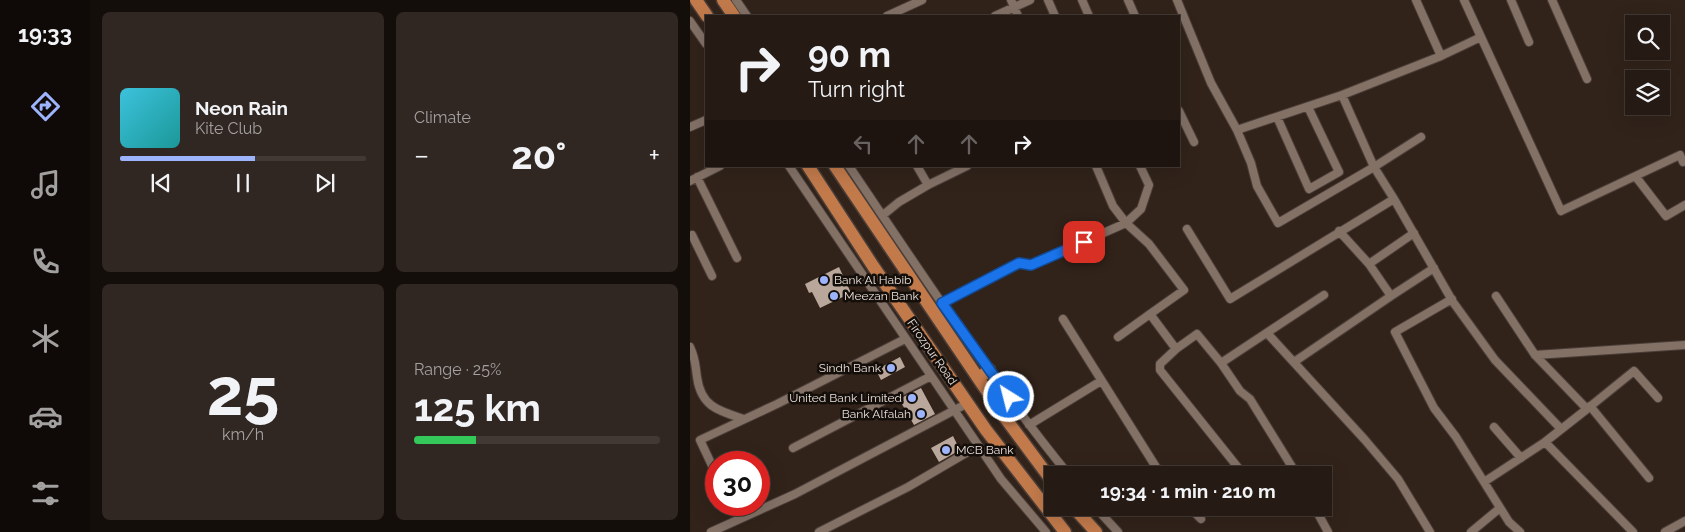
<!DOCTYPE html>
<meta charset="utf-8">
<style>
body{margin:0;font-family:Raleway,sans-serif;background:#312722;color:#f1f3f6;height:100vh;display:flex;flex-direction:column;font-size:19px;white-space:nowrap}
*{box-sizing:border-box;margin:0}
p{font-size:16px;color:#a3a1a0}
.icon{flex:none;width:28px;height:28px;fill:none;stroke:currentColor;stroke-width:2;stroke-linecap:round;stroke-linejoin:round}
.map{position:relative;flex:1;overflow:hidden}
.details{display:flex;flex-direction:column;gap:12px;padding:12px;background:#140e0b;width:600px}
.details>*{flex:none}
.guide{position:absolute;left:15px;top:15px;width:475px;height:152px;border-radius:0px;box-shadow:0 5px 20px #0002,0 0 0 1px #423834;background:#251a14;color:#f1f3f6;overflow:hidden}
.fabs{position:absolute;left:935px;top:15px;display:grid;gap:10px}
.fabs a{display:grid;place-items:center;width:45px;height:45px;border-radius:0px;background:#251a14;box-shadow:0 5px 20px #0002,0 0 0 1px #423834;font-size:25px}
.speed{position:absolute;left:15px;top:451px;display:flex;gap:10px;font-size:25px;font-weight:700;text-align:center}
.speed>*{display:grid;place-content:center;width:65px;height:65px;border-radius:50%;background:#251a14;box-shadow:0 5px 20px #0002,0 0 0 1px #423834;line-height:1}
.speed .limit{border:8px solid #d22;background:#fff;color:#111}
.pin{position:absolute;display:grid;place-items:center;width:42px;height:42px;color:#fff;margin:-21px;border-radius:10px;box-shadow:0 2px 8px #0006}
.me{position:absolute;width:55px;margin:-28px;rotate:324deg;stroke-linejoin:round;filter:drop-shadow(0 0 4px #0008)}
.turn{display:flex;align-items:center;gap:18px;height:105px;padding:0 20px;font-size:22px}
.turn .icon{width:65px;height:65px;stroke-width:2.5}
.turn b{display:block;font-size:35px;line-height:42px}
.lanes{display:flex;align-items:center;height:48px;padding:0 20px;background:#0003;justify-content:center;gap:25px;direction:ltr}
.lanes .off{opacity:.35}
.big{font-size:38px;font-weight:700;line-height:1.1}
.details .tile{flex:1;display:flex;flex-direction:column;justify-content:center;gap:8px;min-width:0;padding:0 18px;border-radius:8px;background:#312722}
.details .dial{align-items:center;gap:0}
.dial b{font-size:65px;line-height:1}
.song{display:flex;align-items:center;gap:15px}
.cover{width:60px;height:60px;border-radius:8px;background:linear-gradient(135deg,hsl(190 70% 55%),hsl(180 70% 35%))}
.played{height:5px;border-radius:2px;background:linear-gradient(90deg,#9db4fd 55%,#423834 55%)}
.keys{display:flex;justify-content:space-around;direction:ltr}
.heat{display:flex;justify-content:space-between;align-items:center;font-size:28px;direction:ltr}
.charge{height:8px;border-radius:4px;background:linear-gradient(90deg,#34c759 25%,#423834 0)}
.details .tiles{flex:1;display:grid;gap:12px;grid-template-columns:repeat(2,1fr)}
.trip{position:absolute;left:354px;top:466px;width:288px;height:50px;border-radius:0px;background:#251a14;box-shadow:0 5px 20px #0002,0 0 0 1px #423834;font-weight:700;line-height:50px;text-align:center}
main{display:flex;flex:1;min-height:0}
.tabs{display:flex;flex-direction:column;width:90px;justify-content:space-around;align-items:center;background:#0f0a08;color:#a3a1a0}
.tabs .icon{width:35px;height:35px}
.tabs .active{color:#9db4fd}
.tabs b{font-size:22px;color:#f1f3f6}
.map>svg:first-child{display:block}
.building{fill:#baa79b}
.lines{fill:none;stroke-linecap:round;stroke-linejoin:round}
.minor-casing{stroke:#4b3e38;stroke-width:10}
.trunk-casing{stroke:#4b3e38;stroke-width:15}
.minor{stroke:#837166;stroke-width:8}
.trunk{stroke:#c27a4b;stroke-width:12}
.route-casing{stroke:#114b97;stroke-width:12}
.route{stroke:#1a73e8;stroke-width:9}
.poi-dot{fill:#9db4fd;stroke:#140e0a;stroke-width:2}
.labels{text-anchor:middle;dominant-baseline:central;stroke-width:5;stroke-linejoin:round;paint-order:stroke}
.poi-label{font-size:12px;fill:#e9ded8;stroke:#140e0a;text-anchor:start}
.street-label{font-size:12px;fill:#e9ded8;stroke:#140e0a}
</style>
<main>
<nav class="tabs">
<b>19:33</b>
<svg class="icon active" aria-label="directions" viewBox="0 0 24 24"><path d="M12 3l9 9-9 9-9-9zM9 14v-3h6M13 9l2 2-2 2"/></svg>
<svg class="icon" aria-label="music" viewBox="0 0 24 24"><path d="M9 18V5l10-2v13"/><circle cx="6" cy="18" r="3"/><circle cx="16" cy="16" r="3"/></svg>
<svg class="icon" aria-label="phone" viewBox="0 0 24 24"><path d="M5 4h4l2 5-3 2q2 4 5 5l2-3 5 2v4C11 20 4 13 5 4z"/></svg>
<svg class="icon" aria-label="climate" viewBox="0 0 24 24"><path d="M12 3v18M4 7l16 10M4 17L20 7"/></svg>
<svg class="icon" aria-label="car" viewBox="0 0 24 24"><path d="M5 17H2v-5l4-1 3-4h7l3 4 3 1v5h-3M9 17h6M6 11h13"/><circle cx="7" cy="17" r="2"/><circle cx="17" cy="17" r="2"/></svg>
<svg class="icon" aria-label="filters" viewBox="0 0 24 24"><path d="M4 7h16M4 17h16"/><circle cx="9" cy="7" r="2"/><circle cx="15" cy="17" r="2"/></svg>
</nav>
<section class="details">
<div class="tiles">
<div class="tile">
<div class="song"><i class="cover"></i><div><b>Neon Rain</b><p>Kite Club</p></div></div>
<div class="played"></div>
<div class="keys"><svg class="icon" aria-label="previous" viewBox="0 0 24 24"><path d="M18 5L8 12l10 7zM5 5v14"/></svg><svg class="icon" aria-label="pause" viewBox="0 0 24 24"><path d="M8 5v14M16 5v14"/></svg><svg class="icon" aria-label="next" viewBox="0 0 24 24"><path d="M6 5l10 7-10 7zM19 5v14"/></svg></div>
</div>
<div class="tile"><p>Climate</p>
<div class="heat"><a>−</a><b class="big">20°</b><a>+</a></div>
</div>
<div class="tile dial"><b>25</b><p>km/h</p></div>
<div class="tile"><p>Range · 25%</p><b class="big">125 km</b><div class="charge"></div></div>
</div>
</section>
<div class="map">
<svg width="995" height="532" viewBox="0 0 995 532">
<rect width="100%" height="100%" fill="#31231a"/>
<path class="building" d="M149,267L161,293L130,308L122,292L119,293L115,284Z
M210,357L215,367L191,380L186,370Z
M231,388L245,414L224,425L209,399Z
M263,436L270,450L249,462L241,448Z"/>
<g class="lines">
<g class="minor-casing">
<path id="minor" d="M46,0L57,16
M321,0L328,16
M358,0L365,16
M392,0L399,16
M438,0L445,16
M487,0L521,83L547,130L652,95L684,167L731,137
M726,0L751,56
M774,0L791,37
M821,0L839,42
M862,0L897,79
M197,16L232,0
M305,16L340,0
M0,21L16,44
M652,95L751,56L791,37L871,211L990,155L993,162
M489,111L504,142
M587,117L619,189L649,172L618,107
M0,127L16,120
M99,166L311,479L356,532
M159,166C230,271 299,377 379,475
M227,166L238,185L277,166
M406,166L423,206L436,223L459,244L494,290L460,314
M7,177L47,258
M946,177L976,216L995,205
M0,181L30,166
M704,199L763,302L805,360L871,429
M193,215L209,202L238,185
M497,229L540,299L704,199L684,167L588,223L567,186L561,163L547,130
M649,231L679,264
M724,233L679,264L701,296L744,268
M2,235L22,276
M762,299L705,332L744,408L766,437L794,482L855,442L897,409L845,355L806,296
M252,303L329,263L341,265L436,223L451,209L459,185L450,166
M373,319L471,475
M577,333L675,440L708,479L740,532
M428,337L460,314L486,349L507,334L531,363
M0,347C6,360 5,364 7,377C11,407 29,411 54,419
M486,349L470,364V370L554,475
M845,355L995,345
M604,362L701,296
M900,406L959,478
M897,409L944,371L968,398
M339,425L411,381
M804,427L831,458
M855,442L943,532
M103,448L241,376
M26,474L10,440L87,404L215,339
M607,475L560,399L550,391L531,363L634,295
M794,482L819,522L830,532
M406,508L428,532
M500,508L511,519
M625,508L638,532
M21,532L105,494L278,403
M129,532L218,487L288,446
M781,532L810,508
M975,532L995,521"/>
</g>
<g class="trunk-casing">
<path id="trunk" d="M6,0L17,16
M33,0L44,16
M118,166L183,266L296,430L375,532
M145,166L313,415L362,481
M289,378L299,370
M384,508L406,532"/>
</g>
<use href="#minor" class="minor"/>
<use href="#trunk" class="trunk"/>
</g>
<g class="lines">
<g class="route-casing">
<path id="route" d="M319,397L252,303L329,263L341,265L394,242"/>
</g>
<use href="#route" class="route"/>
</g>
<g class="poi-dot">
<circle cx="134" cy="280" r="5"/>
<circle cx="144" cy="296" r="5"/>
<circle cx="201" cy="368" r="5"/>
<circle cx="222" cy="398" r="5"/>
<circle cx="231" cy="414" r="5"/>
<circle cx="256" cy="450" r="5"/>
</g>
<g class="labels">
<g class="poi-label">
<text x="144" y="280">Bank Al Habib</text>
<text x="154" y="296">Meezan Bank</text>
<text x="191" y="368" text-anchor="end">Sindh Bank</text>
<text x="212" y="398" text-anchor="end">United Bank Limited</text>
<text x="221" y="414" text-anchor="end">Bank Alfalah</text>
<text x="266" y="450">MCB Bank</text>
</g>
<g class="street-label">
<text transform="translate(242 352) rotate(55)">Firozpur Road</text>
</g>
</g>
</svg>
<div class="fabs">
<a><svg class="icon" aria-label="search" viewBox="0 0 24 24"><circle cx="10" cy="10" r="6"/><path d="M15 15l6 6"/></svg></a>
<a><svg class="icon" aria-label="layers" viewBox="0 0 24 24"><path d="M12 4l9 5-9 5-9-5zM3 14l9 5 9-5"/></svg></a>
</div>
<div class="speed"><div class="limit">30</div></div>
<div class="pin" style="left:394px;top:242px;background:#d93025"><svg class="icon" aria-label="arrive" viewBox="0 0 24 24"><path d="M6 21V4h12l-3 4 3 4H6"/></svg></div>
<svg class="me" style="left:319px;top:397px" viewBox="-20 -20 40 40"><circle r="17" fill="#1a73e8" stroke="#fff" stroke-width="3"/><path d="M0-11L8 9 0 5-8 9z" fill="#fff"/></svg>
<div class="trip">19:34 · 1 min · 210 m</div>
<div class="guide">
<div class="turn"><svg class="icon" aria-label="right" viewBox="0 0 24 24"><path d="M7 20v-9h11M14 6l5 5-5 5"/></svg><div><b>90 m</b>Turn right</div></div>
<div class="lanes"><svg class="icon off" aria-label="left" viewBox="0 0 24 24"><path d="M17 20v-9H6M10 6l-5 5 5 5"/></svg><svg class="icon off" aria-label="ahead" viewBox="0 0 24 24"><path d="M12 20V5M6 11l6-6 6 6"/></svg><svg class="icon off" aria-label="ahead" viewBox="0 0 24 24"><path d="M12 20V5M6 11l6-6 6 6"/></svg><svg class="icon" aria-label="right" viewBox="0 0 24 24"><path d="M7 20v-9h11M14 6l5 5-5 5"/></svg></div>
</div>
</div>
</main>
